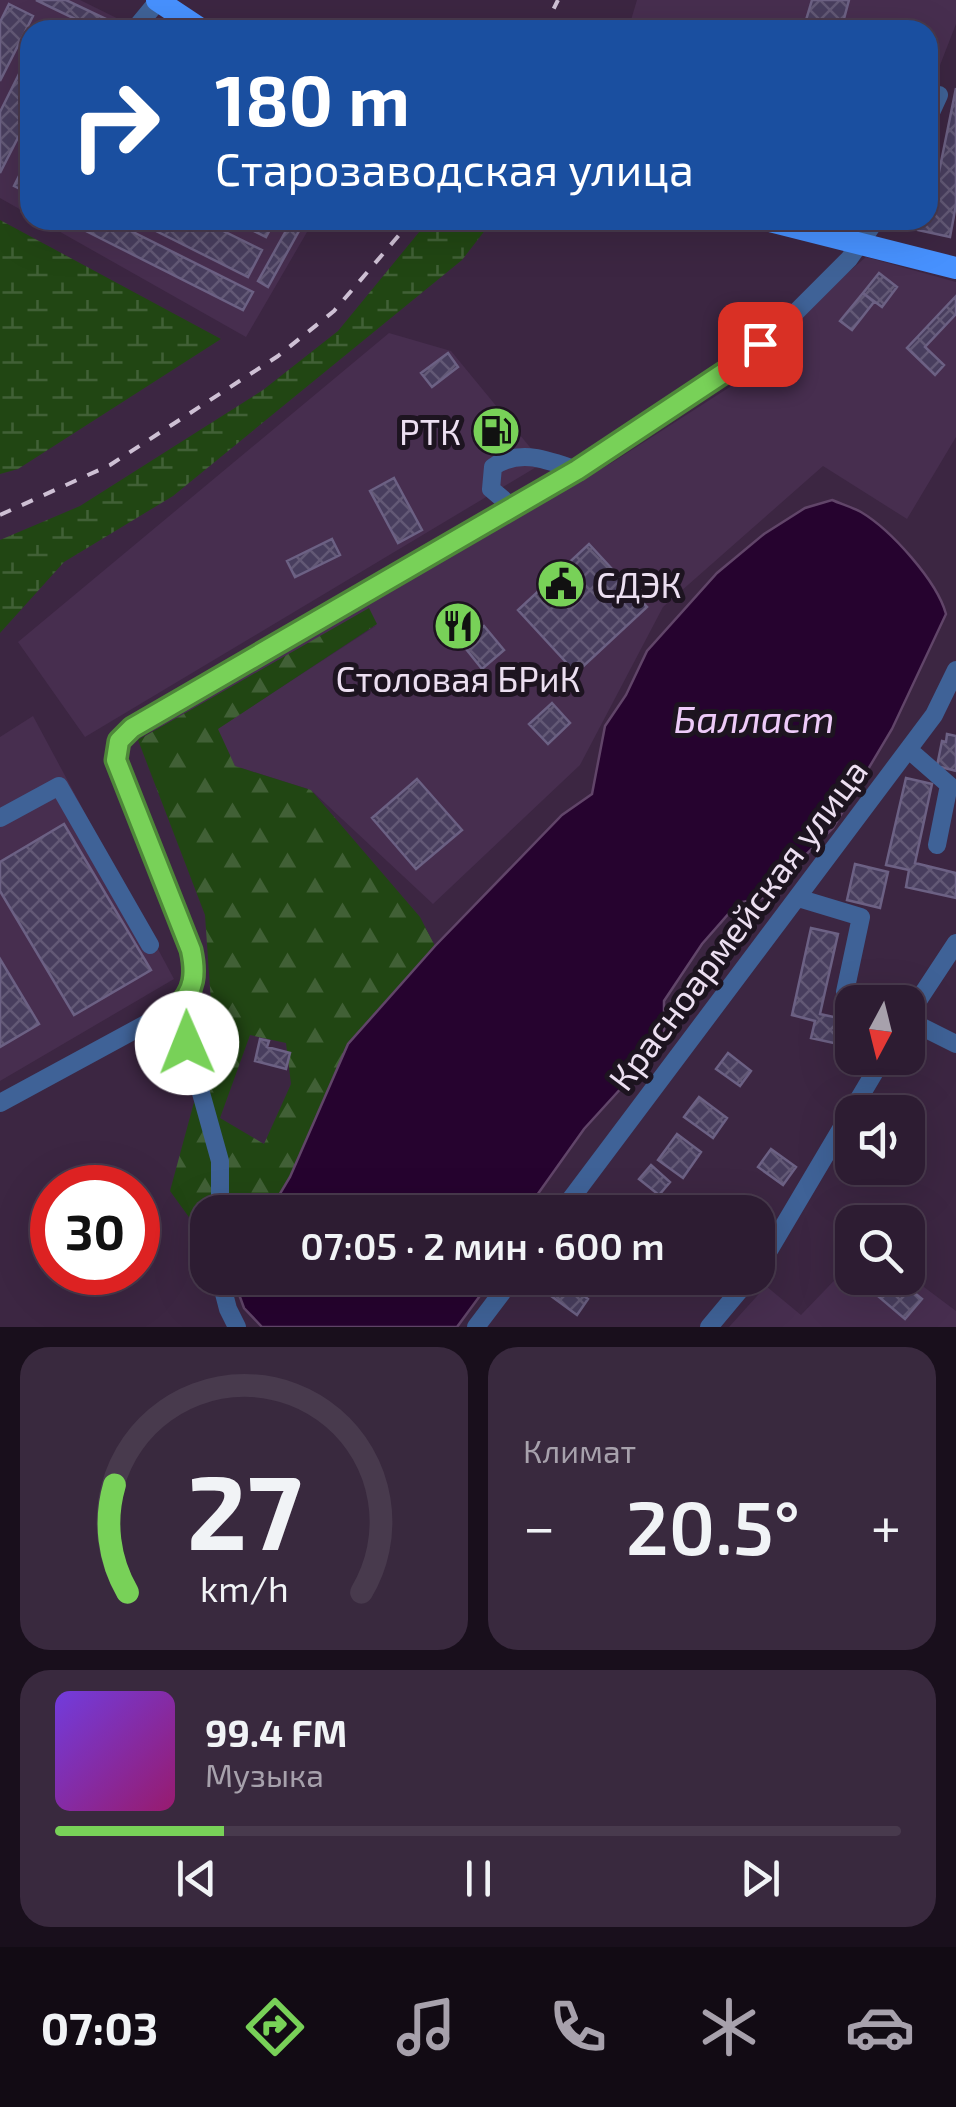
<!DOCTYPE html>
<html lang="ru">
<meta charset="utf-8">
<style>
body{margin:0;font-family:"Exo 2",sans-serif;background:#39293e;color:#f1f3f6;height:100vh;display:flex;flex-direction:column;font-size:38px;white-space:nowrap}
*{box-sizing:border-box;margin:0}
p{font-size:32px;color:#a7a1ac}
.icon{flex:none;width:55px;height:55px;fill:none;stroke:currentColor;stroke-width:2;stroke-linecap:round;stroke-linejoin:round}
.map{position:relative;height:1327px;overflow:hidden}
.panel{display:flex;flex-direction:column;gap:20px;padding:20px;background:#190f1c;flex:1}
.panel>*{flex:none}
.banner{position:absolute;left:20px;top:20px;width:918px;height:210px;border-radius:30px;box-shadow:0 10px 40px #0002,0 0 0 2px #483a4d;background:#1a4fa0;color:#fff;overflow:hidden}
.needle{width:65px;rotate:187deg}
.fabs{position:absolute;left:835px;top:985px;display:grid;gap:20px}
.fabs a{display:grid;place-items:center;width:90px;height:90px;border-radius:20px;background:#2d1c32;box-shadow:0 10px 40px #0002,0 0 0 2px #483a4d;font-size:50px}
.speed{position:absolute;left:30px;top:1165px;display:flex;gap:20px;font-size:50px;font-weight:700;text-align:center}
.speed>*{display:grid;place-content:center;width:130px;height:130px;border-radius:50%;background:#2d1c32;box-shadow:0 10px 40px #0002,0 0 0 2px #483a4d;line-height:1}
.speed .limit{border:15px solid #d22;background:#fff;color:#111}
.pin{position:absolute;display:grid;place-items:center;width:85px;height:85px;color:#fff;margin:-42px;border-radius:20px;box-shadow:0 5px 15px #0006}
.me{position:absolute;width:110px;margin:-55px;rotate:359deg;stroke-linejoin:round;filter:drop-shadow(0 0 8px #0008)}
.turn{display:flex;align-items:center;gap:35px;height:210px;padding:0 30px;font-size:45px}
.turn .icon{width:130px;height:130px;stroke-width:2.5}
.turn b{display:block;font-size:70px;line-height:85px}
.big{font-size:75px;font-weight:600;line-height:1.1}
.panel .tile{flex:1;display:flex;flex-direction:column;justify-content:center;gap:15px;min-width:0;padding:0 35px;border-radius:30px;background:#39293e}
.panel .dial{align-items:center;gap:0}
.dial svg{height:260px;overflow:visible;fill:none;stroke:#483a4d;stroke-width:7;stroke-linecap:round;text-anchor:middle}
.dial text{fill:#f1f3f6;stroke:none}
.song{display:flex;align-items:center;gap:30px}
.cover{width:120px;height:120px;border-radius:15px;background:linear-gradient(135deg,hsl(260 70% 55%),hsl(320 70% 35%))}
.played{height:10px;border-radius:5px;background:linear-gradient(90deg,#78d158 20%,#483a4d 20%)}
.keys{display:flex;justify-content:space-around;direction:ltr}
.heat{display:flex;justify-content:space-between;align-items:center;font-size:55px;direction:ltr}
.panel .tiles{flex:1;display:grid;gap:20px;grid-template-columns:1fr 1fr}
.tile:last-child{grid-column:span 2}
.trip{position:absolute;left:190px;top:1195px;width:585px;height:100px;border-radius:30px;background:#2d1c32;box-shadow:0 10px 40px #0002,0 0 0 2px #483a4d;font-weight:600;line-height:100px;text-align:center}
.tabs{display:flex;height:160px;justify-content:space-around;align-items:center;background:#120b14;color:#a7a1ac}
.tabs .icon{width:70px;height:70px}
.tabs .active{color:#78d158}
.tabs b{font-size:45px;color:#f1f3f6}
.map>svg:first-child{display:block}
.built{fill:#472e4f}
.forest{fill:url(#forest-firs);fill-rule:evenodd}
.wetland{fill:url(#wetland-marsh)}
.water{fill:#26032f;stroke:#614569;stroke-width:2.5}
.building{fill:url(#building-cross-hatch);stroke:#6c6184;stroke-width:2.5}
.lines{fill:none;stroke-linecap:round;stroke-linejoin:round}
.minor{stroke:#3f6297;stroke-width:18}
.major{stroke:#4791fe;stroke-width:22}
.rail{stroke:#cec0d4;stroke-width:4;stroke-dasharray:12 12;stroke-linecap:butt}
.route-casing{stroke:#4e8839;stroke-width:25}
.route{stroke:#78d158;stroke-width:18}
.labels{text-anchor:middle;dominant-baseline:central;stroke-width:10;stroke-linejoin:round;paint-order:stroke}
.poi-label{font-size:35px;fill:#ecdff1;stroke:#1d1420;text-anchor:end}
.street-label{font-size:35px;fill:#ecdff1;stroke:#1d1420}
.water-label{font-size:38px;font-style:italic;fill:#eecbf9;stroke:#1d1420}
</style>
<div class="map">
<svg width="956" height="1327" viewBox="0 0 956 1327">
<defs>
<pattern id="forest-firs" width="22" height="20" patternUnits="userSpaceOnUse" patternTransform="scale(2.5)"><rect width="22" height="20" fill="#214613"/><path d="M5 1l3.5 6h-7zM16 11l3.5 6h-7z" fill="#416036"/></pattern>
<pattern id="wetland-marsh" width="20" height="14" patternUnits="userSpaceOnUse" patternTransform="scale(2.5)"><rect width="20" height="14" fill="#214613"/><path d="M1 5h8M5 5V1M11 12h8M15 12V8" fill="none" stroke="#416036"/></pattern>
<pattern id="building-cross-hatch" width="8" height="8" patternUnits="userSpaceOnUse" patternTransform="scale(2.5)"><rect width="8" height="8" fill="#483e5e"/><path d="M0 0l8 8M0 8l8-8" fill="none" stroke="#635976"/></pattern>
</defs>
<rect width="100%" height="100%" fill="#3c2642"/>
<path class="built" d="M0,0H80L141,30H30V215L0,198Z
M637,0H956V24L928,96V30H628Z
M39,220H314L246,337Z
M866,257L956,282V437L907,519L823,466L663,607L580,765L433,904L311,790L235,766L217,729L377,625L127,743L613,462L736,383L838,281Z
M389,333L451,351L543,463L85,737L18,642Z
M33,716L174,979L0,1081V737Z
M852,1262V1278H908V1275L956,1311V1327H729L766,1286L801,1315Z"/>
<path class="forest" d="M369,608L377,624L218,729L235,766L311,790L420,917L435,946L348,1044L290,1177L269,1212H208L207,1242L170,1191L213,1032L205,915L138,740ZM250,1035L286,1043L291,1084L264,1144L220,1118Z"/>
<path class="wetland" d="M0,220L221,339L18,469L0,474Z
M429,220H493L462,260L173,496L64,562L0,633V540L80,506L263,390L338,331Z"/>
<path class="water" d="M832,500C841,504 852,507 861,512C891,530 937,581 946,614L892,729L833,828L762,898L738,903L702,944L664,1001V1041L584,1129L525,1212H269L290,1177L348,1044L435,946L562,815L592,794L605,726L626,695L647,651L717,573L764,534L805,508Z
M233,1278H493L457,1327H262L244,1308Z"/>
<path class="building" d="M36,0H66L121,26L119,30H98Z
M812,0H849L841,30L804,27Z
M9,4L33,16L0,81V22Z
M30,52V114L0,173V112Z
M956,88V205L950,237L918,230L920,220H928V189L936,187Z
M30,154V194L14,186Z
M64,220H109L253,292L243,310Z
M134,220H201L262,250L248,277Z
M232,220H275L266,237Z
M292,220H305L268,287L258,281Z
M879,273L897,287L882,307L863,293Z
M863,293L874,302L852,330L840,321Z
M956,296V314L925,347L944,365L935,375L907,348Z
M448,353L458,367L432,387L421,373Z
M394,478L422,530L398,543L370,491Z
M332,539L340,555L295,577L287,561Z
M589,544L647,607L576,673L518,610Z
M484,626L504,650L482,669L462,644Z
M552,703L570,723L548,744L529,724Z
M947,734L956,736V771L937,766L942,741L946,742Z
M906,778L932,784L915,863L956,873V898L906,887L909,870L886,865Z
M417,779L462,830L416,869L372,818Z
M64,824L151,970L74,1015L0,891V862Z
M855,864L888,872L880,908L847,900Z
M811,928L838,934L820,1014L852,1021V1047L811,1038L815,1021L792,1015Z
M0,959L39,1024L0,1047Z
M260,1039L269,1041L267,1047L290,1053L286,1069L255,1061Z
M728,1053L751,1071L740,1086L716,1069Z
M699,1097L727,1118L713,1138L684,1117Z
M677,1134L701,1152L683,1178L658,1160Z
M771,1149L796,1167L783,1185L758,1167Z
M651,1165L670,1182L659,1195L639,1179Z
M896,1278L922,1299L905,1319L879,1297Z
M563,1280L588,1299L577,1315L551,1296Z"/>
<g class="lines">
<path class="minor" d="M134,30L158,1
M928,119L939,95
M511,506L491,489L493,467C520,448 547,460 577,470
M909,750L949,785L937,845
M0,818L59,786L150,945
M798,898L861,917L845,992L869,1002
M177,1007L220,1161V1212
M908,1016L956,943
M908,1020L956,1044
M0,1103L177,1007C195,991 196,973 191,950L116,761L117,745L124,735L577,470L734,366L783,325L849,259L876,220
M561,1212L934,715L956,670
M758,1269L883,1058
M220,1278L228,1309L237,1327
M476,1327L513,1278
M709,1327L750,1278"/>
<path class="major" d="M157,0L202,30
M766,220L956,268"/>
<path class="rail" d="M543,30L558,0
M0,515L110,465L278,356L334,311L412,220"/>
</g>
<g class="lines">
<g class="route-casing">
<path id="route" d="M187,1043L177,1007C195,991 196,973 191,950L116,760L119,741L132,728L577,470L734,366L760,344"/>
</g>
<use href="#route" class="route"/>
</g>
<defs>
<g id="fuel-disc" transform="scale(2.5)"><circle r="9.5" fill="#78d158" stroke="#1d1420"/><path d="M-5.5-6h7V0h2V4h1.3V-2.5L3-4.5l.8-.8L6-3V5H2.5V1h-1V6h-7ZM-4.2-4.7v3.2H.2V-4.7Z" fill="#111"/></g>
<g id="civic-disc" transform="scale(2.5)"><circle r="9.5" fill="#78d158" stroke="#1d1420"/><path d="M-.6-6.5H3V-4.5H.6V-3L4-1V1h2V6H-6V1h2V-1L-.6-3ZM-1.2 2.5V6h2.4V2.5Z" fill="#111"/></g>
<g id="restaurant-disc" transform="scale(2.5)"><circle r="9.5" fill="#78d158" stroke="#1d1420"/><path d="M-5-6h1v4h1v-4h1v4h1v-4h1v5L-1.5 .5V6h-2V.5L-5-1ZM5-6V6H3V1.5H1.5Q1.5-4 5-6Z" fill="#111"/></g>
</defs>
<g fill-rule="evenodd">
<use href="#fuel-disc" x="496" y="431"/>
<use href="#civic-disc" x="561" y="584"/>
<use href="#restaurant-disc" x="458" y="626"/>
</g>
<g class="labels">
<g class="poi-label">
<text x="461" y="431">РТК</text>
<text x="596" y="584" text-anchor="start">СДЭК</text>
<text x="458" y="678" text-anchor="middle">Столовая БРиК</text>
</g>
<g class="street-label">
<text transform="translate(737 924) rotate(-53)">Красноармейская улица</text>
</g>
<g class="water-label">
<text x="754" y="718">Балласт</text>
</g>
</g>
</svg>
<div class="fabs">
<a><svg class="needle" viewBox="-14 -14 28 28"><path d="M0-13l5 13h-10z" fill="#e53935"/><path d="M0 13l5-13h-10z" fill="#a7a1ac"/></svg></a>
<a><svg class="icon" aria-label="sound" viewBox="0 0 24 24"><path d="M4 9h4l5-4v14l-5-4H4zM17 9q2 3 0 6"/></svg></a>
<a><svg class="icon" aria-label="search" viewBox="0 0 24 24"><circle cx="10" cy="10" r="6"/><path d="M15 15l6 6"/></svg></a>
</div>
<div class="speed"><div class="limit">30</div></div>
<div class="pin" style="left:760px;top:344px;background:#d93025"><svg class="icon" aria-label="arrive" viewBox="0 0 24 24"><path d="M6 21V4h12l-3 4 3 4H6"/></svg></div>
<svg class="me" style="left:187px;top:1043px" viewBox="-20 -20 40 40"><circle r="19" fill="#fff"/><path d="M0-13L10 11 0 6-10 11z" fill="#78d158"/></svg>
<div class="trip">07:05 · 2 мин · 600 m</div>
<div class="banner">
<div class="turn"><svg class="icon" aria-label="right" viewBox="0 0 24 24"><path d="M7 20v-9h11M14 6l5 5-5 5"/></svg><div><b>180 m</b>Старозаводская улица</div></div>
</div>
</div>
<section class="panel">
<div class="tiles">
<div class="tile dial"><svg viewBox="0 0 100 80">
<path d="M14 69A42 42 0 1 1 86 69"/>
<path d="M14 69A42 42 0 0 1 10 36" stroke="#78d158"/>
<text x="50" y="56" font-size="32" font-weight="700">27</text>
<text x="50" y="72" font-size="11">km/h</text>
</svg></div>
<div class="tile"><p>Климат</p>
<div class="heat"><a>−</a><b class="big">20.5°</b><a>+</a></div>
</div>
<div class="tile">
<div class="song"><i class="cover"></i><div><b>99.4 FM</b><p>Музыка</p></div></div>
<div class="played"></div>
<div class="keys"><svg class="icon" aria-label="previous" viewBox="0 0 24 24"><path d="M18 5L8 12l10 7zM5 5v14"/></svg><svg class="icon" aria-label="pause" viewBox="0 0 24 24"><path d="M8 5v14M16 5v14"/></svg><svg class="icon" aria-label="next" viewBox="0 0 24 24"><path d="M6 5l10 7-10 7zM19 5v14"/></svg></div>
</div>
</div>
</section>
<nav class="tabs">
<b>07:03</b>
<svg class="icon active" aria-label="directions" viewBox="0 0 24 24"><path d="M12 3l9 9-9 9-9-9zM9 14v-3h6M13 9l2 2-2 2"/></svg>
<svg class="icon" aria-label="music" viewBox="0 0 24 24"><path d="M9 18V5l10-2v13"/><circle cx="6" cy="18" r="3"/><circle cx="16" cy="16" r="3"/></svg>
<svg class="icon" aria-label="phone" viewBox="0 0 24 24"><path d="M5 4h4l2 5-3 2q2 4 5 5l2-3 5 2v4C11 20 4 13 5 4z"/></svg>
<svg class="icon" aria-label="climate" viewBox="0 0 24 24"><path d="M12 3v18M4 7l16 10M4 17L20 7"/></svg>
<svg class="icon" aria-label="car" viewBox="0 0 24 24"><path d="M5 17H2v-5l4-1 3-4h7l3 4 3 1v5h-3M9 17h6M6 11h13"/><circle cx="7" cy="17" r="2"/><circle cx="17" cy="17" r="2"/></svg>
</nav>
